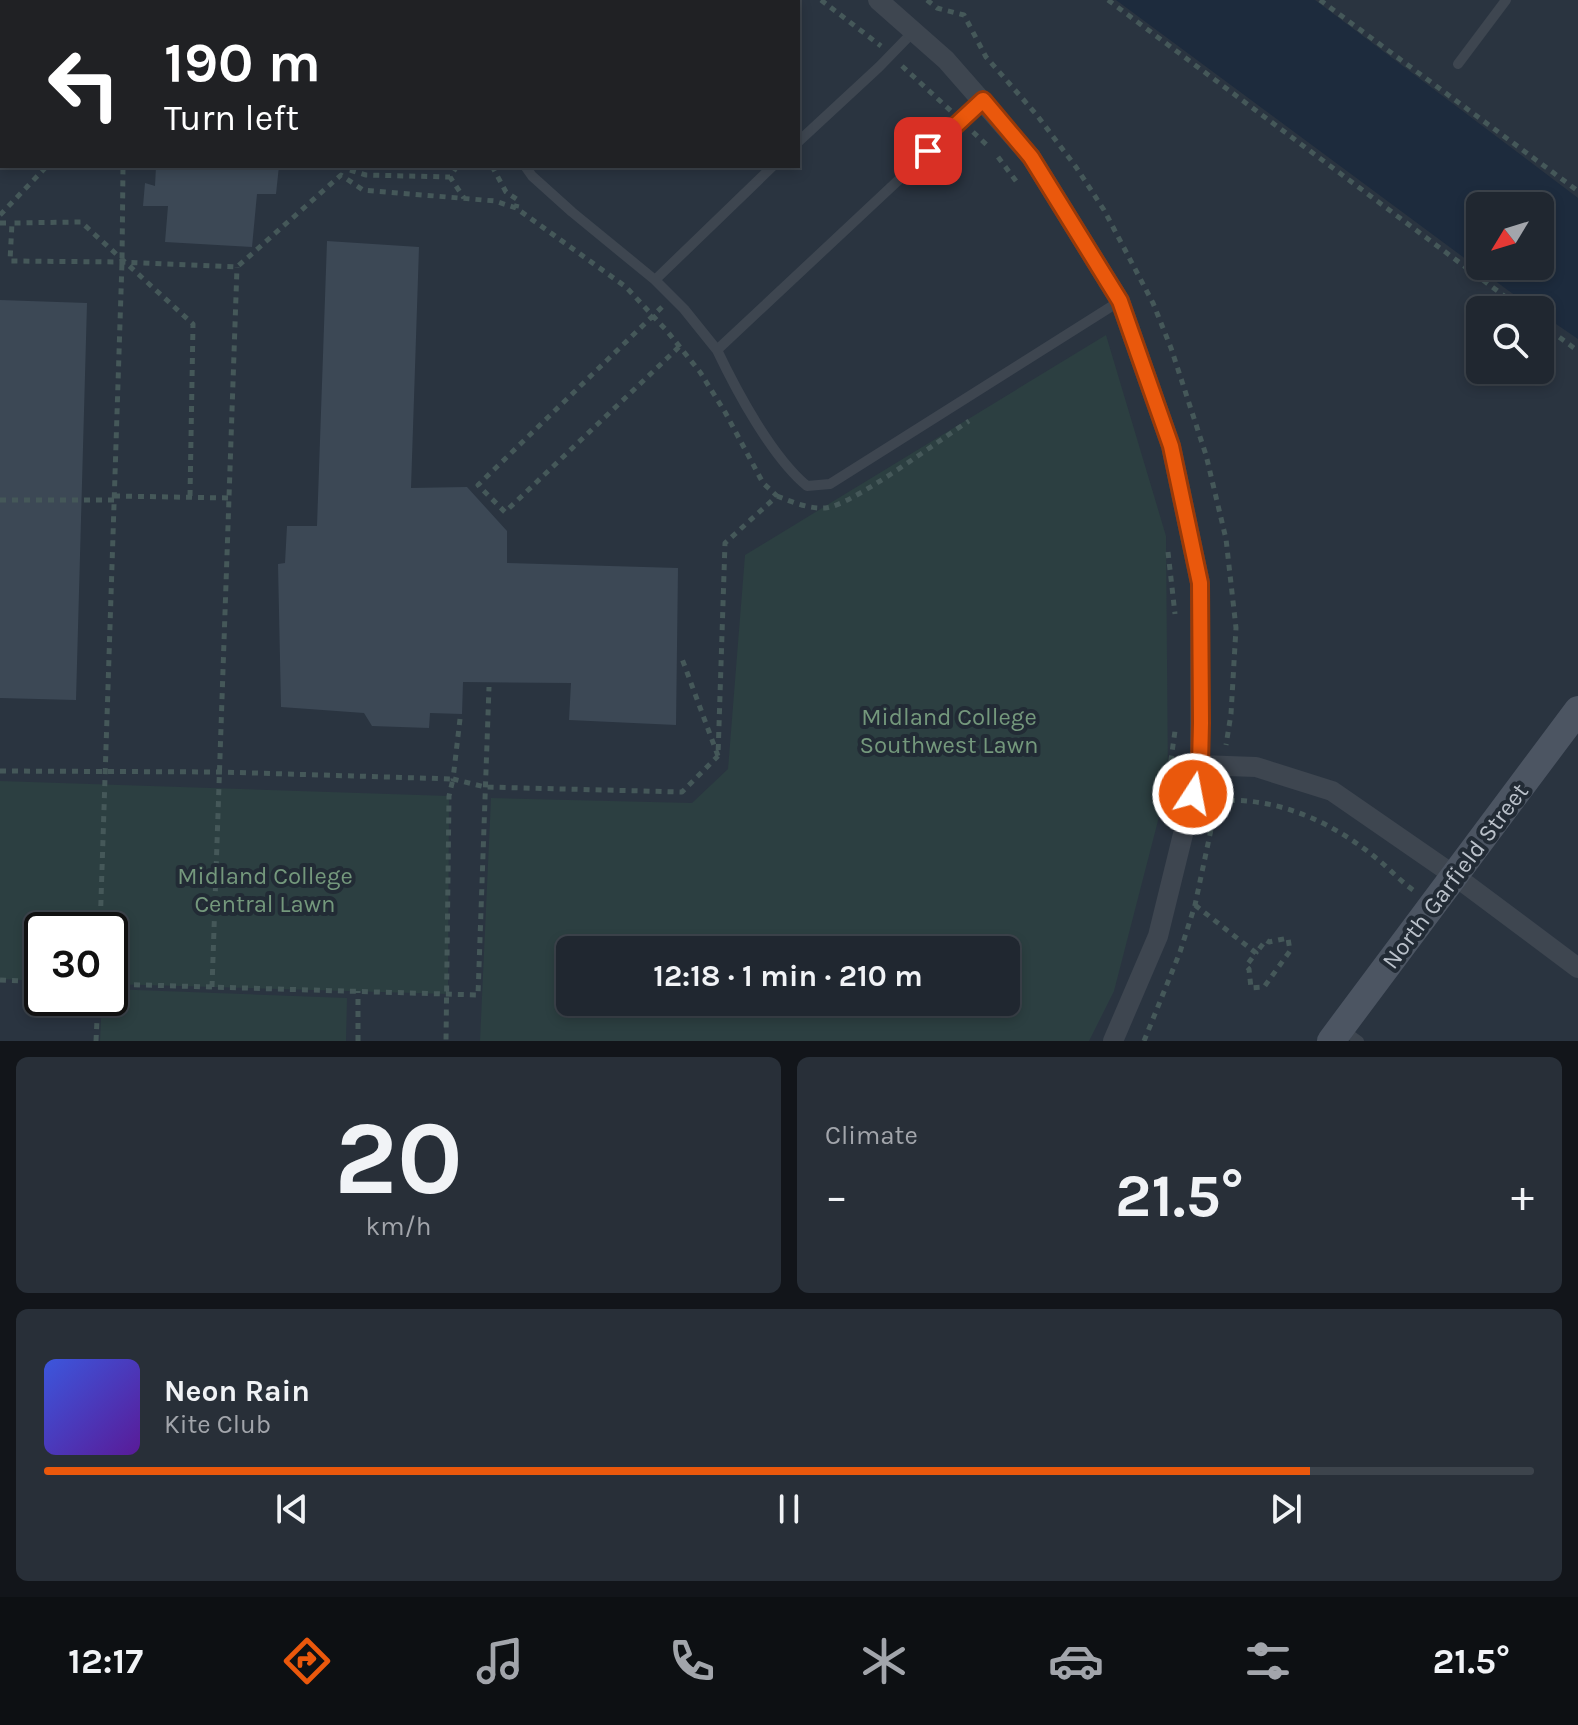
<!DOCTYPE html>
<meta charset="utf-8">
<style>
body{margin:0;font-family:Karla,sans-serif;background:#282f38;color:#f1f3f6;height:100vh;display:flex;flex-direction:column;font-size:30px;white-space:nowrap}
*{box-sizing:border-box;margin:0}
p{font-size:26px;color:#a2a5ab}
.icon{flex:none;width:44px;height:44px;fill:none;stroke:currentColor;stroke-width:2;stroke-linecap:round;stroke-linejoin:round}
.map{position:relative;height:1041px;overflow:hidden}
.details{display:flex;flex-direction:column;gap:16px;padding:16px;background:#12151a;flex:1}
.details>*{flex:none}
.guide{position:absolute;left:0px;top:0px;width:800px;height:168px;box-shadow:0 4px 12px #0003,0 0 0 2px #3d444c;background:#202124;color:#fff;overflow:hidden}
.needle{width:52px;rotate:232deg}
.tools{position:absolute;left:1466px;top:192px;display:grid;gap:16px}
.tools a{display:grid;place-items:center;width:88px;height:88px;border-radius:12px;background:#202730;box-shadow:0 4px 12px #0003,0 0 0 2px #3d444c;font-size:40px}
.speed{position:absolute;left:24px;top:912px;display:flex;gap:16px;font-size:40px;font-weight:700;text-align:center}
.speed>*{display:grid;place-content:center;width:104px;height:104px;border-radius:50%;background:#202730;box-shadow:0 4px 12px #0003,0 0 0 2px #3d444c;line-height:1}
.speed .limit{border:4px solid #111;border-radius:12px;background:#fff;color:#111}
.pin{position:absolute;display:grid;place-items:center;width:68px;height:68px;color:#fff;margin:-34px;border-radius:16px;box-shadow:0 4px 12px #0006}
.me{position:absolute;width:88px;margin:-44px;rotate:11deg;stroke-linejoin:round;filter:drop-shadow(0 0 6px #0008)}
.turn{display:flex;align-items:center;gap:28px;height:168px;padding:0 32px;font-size:36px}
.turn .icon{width:104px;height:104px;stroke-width:2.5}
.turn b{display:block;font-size:56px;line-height:68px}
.big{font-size:60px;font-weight:700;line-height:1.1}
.details .card{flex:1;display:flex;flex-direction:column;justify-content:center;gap:12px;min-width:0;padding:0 28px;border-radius:12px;background:#282f38}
.details .dial{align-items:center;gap:0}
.dial b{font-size:104px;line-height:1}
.song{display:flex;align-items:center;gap:24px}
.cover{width:96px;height:96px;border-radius:12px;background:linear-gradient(135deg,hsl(230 70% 55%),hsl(270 70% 35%))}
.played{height:8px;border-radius:4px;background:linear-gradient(90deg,#ea580c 85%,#3d444c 85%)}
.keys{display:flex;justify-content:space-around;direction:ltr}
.heat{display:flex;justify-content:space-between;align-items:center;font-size:44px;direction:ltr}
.details .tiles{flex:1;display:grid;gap:16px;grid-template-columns:1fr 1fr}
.card:last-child{grid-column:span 2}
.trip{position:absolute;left:556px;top:936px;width:464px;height:80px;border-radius:12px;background:#202730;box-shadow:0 4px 12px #0003,0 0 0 2px #3d444c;font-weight:700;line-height:80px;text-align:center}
.dock{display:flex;height:128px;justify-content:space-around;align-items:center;background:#0d1013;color:#a2a5ab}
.dock .icon{width:56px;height:56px}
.dock .on{color:#ea580c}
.dock b{font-size:36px;color:#f1f3f6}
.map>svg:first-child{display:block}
.green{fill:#2c3f41;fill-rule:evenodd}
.water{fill:#1d2b3d;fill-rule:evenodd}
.building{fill:#3c4855}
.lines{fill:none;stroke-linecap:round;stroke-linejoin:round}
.path{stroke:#455859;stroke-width:5;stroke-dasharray:6 6;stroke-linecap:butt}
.service{stroke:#3e4650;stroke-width:10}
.minor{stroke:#3e4650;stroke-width:20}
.secondary{stroke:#4c5562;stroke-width:28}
.route-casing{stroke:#983908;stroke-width:20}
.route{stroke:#ea580c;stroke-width:14}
.labels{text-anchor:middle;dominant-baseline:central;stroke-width:8;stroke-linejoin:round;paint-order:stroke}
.park-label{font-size:24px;fill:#74987c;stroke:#222b35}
.street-label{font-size:24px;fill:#bac1ca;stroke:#222b35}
</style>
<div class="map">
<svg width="1578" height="1041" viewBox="0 0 1578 1041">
<rect width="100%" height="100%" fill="#2a3440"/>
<path class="green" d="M1106,335L1166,536L1168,782L1114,991L1089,1041H480L491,798L692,803L728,769L745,555ZM570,950H1006V1002H570Z
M0,781L449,796L448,994L110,984V930H42V981L0,979Z
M110,989L347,998L346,1041H100L102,998H110Z"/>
<path class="water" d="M1116,0H1315L1578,198V339L1540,313V310H1536L1509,291ZM1480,206H1540V266H1480Z"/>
<path class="building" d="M156,166H279L276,194H257L252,247L165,242L168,206H143L145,183L155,186Z
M327,241L419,247L411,488L467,487L507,531V563L678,568L676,725L569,720L571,683L463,682L462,714L430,713L429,728L372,726L364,713L281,707L278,564L285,563L287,526H317Z
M0,300L87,303L76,700L0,698Z"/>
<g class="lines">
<path class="path" d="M97,0V2
M821,0L881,46
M927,0L937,8L964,15L986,57L1036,114L1076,167L1104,210L1153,303L1171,348L1206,455L1226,539L1236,628L1231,714L1226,745
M1108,0L1523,310
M1320,0L1578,191
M355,2V0
M491,2V0
M0,19H2
M902,66L951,111
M973,132L989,147
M998,157L1016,181
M457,166L450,177L464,198
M492,166L506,192L518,200L516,208
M350,170L366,175L450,177
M0,215L47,166
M0,223H12
M662,307L478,485L505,512L681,345
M1540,323L1578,351
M114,496L230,498
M190,496L193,324L81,222L12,223L10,261L122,262L237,267L341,175L363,190L495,201L516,208L626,287L667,331L700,372L725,412L763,483L777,496L725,543L718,756L681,656
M777,496C792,502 809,509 825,508C850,507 942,438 969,421
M0,500H114
M1168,552L1175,614
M460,719L453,779L485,787L682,792L718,756
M0,771L221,772L453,779L449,796L446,1041
M1217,801C1275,796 1331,821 1376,858C1389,868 1399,880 1413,890
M1164,809L1175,731
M1195,905L1256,953L1246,966L1249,969L1251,988L1264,987L1290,951L1288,938L1269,942L1266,940L1256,953
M100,930L122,262L123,166
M0,980L42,982
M110,984L478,995L489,687
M212,987L237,267
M96,1041L98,998
M358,1041V991
M1144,1041L1180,952L1195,905L1216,806"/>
<path class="service" d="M393,2V0
M459,2V0
M609,2L611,0
M1458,64L1506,0
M983,101L717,350C737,392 772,457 807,486L830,484L1120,301
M798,142L879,67L914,31
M525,166L532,176L572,212L655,280L773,166
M655,280L684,309L717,350
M1341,1028L1359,1041"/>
<path class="minor" d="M878,0L946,60L1031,157L1120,301L1171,446L1200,583V765L1158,936L1113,1041
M1200,765L1256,767L1332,791L1455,876L1578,968"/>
<path class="secondary" d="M1331,1041L1578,710"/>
</g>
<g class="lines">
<g class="route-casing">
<path id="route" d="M928,151L983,100L1031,157L1120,301L1171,446L1200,583L1201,723L1200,765L1193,794"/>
</g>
<use href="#route" class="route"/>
</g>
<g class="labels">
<g class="park-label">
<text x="949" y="717">Midland College<tspan x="949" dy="28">Southwest Lawn</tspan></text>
<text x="265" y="876">Midland College<tspan x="265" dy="28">Central Lawn</tspan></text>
</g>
<g class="street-label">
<text transform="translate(1455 876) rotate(-53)">North Garfield Street</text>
</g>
</g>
</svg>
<div class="tools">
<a><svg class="needle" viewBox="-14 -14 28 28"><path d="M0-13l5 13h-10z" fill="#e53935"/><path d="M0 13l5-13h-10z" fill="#a2a5ab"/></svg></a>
<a><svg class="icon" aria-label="search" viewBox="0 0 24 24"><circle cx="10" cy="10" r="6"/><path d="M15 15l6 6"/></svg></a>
</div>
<div class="speed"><div class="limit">30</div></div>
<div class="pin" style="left:928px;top:151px;background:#d93025"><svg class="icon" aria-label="arrive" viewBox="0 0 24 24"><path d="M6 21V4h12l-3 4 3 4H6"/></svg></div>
<svg class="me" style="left:1193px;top:794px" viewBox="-20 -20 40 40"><circle r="17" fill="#ea580c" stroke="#fff" stroke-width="3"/><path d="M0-11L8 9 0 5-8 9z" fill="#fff"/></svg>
<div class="trip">12:18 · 1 min · 210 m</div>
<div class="guide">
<div class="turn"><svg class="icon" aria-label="left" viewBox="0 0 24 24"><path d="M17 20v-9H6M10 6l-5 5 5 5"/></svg><div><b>190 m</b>Turn left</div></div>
</div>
</div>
<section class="details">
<div class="tiles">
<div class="card dial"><b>20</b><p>km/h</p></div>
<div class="card"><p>Climate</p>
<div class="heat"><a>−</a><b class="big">21.5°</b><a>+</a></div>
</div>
<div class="card">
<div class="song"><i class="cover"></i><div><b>Neon Rain</b><p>Kite Club</p></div></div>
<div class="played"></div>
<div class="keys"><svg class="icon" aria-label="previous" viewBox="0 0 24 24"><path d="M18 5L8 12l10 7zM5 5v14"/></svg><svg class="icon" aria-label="pause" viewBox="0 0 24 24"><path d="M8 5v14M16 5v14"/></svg><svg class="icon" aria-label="next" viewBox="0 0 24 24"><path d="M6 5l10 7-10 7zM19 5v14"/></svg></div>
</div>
</div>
</section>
<nav class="dock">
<b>12:17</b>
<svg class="icon on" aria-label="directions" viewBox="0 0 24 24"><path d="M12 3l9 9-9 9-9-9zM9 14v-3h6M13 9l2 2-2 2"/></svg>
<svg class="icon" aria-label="music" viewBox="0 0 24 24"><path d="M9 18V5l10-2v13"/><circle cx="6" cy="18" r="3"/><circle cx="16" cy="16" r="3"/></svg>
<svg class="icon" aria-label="phone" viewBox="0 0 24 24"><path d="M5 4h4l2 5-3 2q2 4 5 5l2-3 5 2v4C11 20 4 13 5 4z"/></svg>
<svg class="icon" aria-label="climate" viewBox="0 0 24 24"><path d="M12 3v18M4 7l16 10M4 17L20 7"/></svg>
<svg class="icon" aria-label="car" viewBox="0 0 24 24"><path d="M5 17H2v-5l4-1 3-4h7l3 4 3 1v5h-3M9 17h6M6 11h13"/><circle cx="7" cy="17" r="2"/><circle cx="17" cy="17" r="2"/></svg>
<svg class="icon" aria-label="filters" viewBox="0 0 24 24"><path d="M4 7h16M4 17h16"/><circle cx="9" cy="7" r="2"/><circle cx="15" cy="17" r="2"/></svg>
<b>21.5°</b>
</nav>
